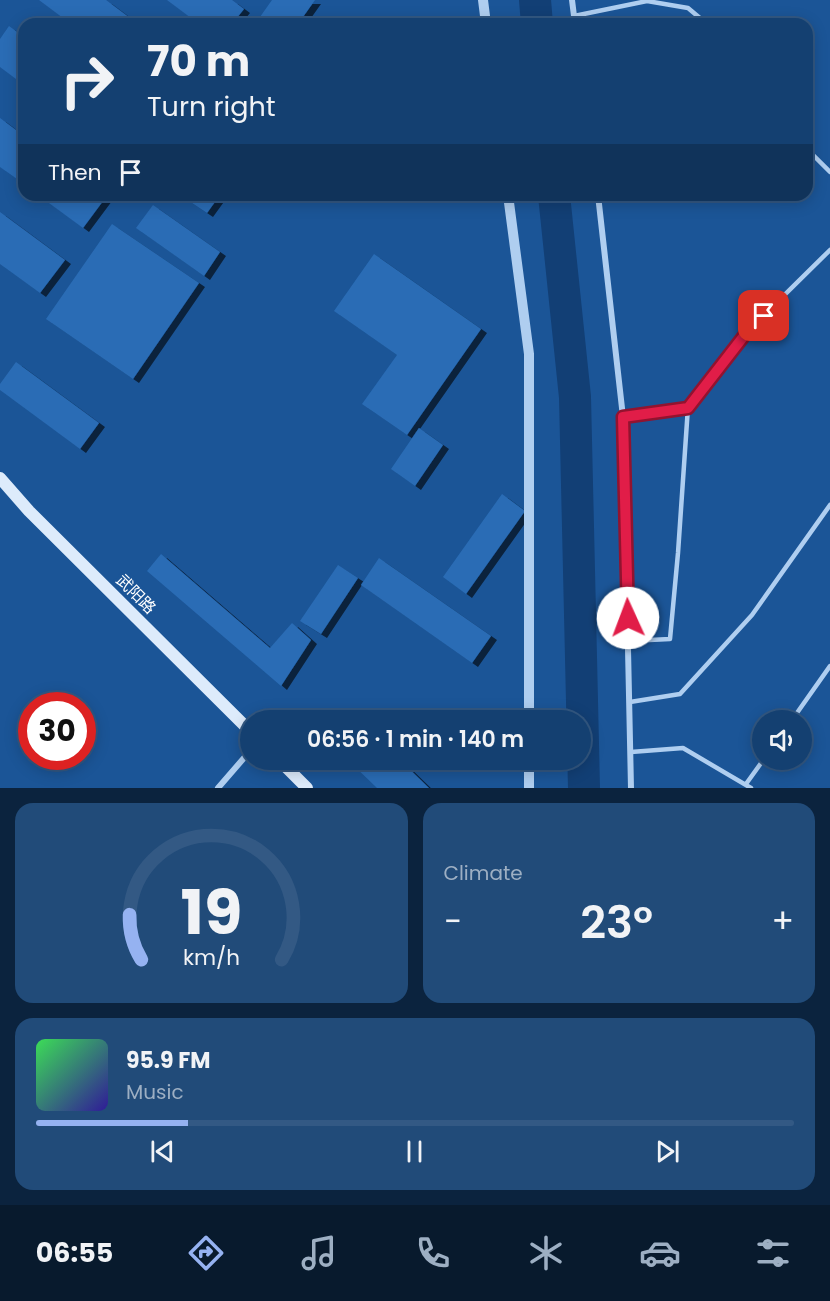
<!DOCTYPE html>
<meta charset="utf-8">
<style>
body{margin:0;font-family:Poppins,"Noto Sans SC",sans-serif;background:#214b79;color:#f1f3f6;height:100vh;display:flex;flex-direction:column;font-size:22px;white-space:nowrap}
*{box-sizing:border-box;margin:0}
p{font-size:20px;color:#9dafc3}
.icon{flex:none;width:33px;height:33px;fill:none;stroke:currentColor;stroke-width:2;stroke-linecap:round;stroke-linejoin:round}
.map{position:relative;height:788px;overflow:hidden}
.panel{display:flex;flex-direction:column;gap:15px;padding:15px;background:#0b233e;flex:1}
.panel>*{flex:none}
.hud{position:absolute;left:18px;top:18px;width:795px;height:183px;border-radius:18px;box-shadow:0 3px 15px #0003,0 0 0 2px #335984;background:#144071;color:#f1f3f6;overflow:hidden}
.controls{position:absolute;left:752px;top:710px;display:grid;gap:12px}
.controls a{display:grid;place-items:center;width:60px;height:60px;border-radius:50%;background:#144071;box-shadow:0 3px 15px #0003,0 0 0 2px #335984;font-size:30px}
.speed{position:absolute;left:18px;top:692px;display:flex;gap:12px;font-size:30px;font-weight:700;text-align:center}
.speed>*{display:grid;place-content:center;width:78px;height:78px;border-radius:50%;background:#144071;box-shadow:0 3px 15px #0003,0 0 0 2px #335984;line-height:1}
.speed .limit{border:9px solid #d22;background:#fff;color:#111}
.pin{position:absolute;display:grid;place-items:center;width:51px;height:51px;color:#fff;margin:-26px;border-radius:12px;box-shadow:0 3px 9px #0006}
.me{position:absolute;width:66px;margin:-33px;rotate:358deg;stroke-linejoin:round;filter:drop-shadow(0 0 4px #0008)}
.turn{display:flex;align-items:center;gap:21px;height:126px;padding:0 30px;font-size:27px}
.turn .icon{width:78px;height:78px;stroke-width:2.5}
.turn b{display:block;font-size:42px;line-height:51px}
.then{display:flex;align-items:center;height:57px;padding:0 30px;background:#0003;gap:12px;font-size:22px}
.big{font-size:45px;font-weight:600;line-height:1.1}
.panel .tile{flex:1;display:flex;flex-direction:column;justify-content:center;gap:9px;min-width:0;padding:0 21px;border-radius:18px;background:#214b79}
.panel .dial{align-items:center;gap:0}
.dial svg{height:156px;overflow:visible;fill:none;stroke:#335984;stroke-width:7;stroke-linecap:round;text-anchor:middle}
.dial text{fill:#f1f3f6;stroke:none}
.song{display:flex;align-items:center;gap:18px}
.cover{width:72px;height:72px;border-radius:9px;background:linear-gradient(135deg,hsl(130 70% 55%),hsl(250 70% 35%))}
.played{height:6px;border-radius:3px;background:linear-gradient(90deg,#95b2f1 20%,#335984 20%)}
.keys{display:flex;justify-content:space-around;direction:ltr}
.heat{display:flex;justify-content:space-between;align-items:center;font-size:33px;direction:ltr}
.panel .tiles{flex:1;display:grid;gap:15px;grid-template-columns:1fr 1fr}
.tile:last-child{grid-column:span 2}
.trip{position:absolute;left:240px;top:710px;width:351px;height:60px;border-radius:30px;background:#144071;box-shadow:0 3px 15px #0003,0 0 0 2px #335984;font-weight:600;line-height:60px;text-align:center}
.menu{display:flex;height:96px;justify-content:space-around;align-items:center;background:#081a2d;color:#9dafc3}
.menu .icon{width:42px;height:42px}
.menu .selected{color:#95b2f1}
.menu b{font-size:27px;color:#f1f3f6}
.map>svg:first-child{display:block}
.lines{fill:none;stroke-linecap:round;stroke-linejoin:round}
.river{stroke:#123f75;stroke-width:32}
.building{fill:#2a6cb5;filter:url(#shadow)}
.service{stroke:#afcef0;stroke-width:4.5}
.minor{stroke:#afcef0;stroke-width:6}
.tertiary{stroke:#afcef0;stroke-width:10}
.secondary{stroke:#ddebfb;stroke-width:12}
.route-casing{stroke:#92132f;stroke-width:15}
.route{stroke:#e11d48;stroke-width:10}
.labels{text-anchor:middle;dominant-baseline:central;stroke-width:6;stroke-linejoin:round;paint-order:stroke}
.street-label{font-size:16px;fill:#fff;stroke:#1b5597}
</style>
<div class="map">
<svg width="830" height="788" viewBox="0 0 830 788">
<defs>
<filter id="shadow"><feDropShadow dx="6" dy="4" stdDeviation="0" flood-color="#0009"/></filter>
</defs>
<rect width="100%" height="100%" fill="#1b5597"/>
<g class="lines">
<path class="river" d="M535,0L537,24
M554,195L575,397L584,788"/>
</g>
<path class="building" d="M39,0H106L138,24H71Z
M167,0H232L244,9L232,24H199Z
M272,0H315L298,24H255Z
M9,26L24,37V85L0,67V39Z
M0,118L24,136V184L0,167Z
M38,195H103L106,197L83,228Z
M180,195H220L207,213Z
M153,205L220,252L204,276L136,228Z
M0,212L65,260L40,293L0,264Z
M112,224L199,283L133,379L46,319Z
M374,254L481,329L407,435L362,404L397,355L334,311Z
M16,362L99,423L80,449L0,390V384Z
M419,428L443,445L415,486L391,469Z
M502,494L525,511L466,594L443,577Z
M161,554L270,648L292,623L311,640L281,686L147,571Z
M379,558L491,636L472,663L361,585Z
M338,565L358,578L321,634L300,621Z
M347,759H399L429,788H377Z"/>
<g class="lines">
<path class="service" d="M574,16L647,1L688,8L707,24
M807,149L830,172
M623,417L688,407L747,332L830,250
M629,641L670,639L678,553L688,407
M630,702L680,694L752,615L830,505
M792,720L830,666
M631,752L683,748L751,788
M746,784L764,759"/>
<path class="minor" d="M572,0L575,24
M598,195L623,417L631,788
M218,788L250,751"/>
<path class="tertiary" d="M483,0L486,24
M508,195L529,354V720
M529,759V788"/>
<path class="secondary" d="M0,478L29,511L250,731
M278,759L307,788"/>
</g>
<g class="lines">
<g class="route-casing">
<path id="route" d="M628,618L623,417L688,408L747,332L764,316"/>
</g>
<use href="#route" class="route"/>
</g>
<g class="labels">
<g class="street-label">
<text transform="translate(136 594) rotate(45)">武阳路</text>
</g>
</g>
</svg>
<div class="controls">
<a><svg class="icon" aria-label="sound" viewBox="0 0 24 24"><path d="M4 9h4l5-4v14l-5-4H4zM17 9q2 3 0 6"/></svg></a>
</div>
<div class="speed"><div class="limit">30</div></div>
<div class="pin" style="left:764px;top:316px;background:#d93025"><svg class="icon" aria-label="arrive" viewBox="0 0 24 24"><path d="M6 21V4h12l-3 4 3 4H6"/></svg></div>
<svg class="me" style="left:628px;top:618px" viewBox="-20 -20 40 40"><circle r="19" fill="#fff"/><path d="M0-13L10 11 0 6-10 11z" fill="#e11d48"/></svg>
<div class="trip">06:56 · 1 min · 140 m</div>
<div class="hud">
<div class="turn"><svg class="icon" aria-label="right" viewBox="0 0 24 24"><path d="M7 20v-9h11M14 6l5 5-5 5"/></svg><div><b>70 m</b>Turn right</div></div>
<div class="then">Then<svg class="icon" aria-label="arrive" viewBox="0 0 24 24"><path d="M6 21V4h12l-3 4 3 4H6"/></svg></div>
</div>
</div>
<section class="panel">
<div class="tiles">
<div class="tile dial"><svg viewBox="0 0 100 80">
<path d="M14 69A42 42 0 1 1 86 69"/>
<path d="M14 69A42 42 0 0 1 8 46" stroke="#95b2f1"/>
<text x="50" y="56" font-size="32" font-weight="700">19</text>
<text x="50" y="72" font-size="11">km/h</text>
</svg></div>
<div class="tile"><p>Climate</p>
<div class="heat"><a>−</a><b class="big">23°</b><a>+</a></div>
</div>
<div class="tile">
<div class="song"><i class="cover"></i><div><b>95.9 FM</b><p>Music</p></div></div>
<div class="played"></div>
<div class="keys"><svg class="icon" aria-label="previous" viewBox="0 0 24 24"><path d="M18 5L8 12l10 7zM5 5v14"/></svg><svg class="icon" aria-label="pause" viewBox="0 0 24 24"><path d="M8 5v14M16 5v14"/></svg><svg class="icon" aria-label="next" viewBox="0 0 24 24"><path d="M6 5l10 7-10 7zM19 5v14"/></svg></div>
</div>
</div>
</section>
<nav class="menu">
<b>06:55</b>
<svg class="icon selected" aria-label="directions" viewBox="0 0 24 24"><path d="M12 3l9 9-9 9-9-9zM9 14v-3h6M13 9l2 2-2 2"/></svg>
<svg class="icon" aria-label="music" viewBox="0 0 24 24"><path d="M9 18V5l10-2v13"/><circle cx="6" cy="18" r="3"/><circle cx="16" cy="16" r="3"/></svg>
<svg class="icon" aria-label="phone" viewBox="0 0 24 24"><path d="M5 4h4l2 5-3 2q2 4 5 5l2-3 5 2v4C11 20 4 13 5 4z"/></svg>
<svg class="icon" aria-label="climate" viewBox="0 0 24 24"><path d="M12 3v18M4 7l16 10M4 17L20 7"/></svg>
<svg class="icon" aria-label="car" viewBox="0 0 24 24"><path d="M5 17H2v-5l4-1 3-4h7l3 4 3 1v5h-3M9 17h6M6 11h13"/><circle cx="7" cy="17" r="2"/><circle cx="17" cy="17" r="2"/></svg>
<svg class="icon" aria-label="filters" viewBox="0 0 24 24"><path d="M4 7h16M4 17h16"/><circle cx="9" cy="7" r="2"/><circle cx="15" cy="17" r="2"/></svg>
</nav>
